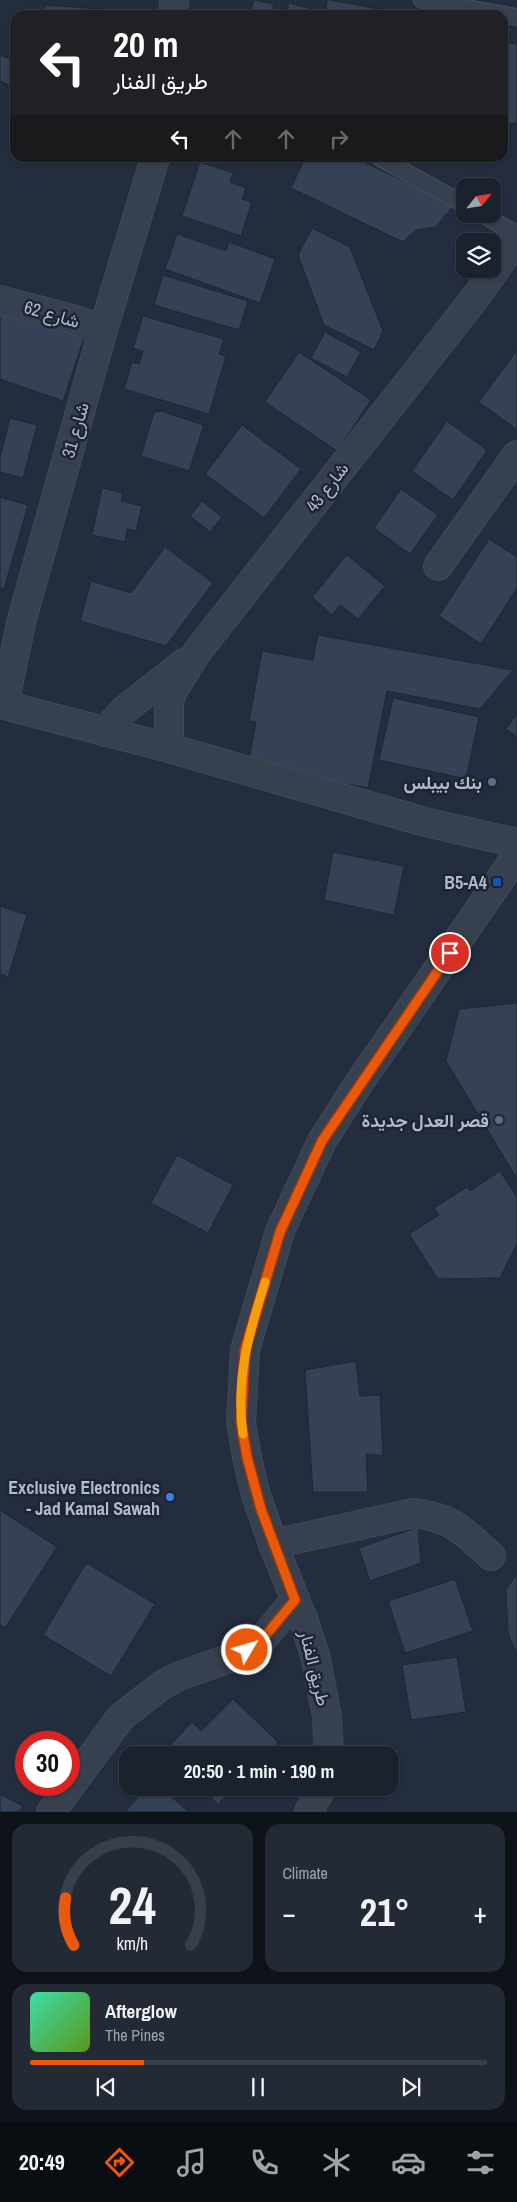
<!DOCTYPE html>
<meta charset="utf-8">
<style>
body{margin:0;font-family:"Archivo Narrow",Vazirmatn,sans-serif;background:#232a36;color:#f1f3f6;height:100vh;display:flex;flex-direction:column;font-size:19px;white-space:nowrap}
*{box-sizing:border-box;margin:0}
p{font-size:16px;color:#9fa4aa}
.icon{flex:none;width:28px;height:28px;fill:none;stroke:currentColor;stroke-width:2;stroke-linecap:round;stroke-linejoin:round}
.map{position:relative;height:1812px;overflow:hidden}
.sheet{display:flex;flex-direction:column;gap:12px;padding:12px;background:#0e1319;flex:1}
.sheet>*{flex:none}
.hud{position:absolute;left:10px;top:10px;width:498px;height:152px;border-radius:15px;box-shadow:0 1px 4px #0004,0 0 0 1px #383f4a;background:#202124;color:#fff;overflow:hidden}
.needle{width:32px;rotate:60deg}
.controls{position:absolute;left:456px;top:178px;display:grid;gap:10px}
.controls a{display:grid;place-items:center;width:45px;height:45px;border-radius:10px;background:#1a222e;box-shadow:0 1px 4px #0004,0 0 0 1px #383f4a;font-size:25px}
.speed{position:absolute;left:15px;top:1731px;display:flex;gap:10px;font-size:25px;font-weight:700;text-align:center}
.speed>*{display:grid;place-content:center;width:65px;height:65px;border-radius:50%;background:#1a222e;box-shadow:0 1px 4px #0004,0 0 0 1px #383f4a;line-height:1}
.speed .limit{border:8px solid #d22;background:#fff;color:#111}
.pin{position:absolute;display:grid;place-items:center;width:42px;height:42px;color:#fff;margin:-21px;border:2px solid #fff;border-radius:50%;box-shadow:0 1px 5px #0007}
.me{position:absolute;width:55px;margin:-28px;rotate:52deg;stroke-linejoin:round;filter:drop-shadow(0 0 4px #0008)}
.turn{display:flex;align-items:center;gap:18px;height:105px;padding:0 20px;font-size:22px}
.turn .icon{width:65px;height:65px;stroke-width:2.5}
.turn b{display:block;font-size:35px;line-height:42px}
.lanes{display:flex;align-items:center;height:48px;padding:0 20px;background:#0003;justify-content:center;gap:25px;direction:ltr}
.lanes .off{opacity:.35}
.big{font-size:38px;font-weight:700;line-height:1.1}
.sheet .tile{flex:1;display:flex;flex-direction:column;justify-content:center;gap:8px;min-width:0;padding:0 18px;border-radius:15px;background:#232a36}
.sheet .dial{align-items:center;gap:0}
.dial svg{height:130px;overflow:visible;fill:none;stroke:#383f4a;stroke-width:7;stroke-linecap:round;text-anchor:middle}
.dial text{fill:#f1f3f6;stroke:none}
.song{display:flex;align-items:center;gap:15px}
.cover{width:60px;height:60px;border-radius:8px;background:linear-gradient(135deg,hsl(160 70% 55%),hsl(90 70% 35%))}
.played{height:5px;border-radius:2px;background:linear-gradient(90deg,#ea580c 25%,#383f4a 25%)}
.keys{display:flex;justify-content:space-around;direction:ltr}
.heat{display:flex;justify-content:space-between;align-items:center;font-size:28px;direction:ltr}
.sheet .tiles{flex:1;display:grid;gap:12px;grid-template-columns:1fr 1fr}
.tile:last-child{grid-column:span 2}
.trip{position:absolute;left:119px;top:1746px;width:280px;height:50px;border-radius:15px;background:#1a222e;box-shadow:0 1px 4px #0004,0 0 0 1px #383f4a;font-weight:700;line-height:50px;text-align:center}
.menu{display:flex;height:80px;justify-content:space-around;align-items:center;background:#0a0e12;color:#9fa4aa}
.menu .icon{width:35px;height:35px}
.menu .current{color:#ea580c}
.menu b{font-size:22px;color:#f1f3f6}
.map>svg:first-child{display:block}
.building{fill:#354154;stroke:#1e2735}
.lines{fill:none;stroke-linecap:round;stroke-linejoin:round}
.service-casing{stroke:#404957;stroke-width:18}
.minor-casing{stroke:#404957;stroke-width:30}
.tertiary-casing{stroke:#404957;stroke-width:30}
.service{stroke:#37404e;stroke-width:15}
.minor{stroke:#37404e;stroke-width:28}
.tertiary{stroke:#37404e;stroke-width:28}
.route-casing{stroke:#983908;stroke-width:12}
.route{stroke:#ea580c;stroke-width:9}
.slow{stroke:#f59e0b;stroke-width:9}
.service-dot{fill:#5c6f8a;stroke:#1c2533;stroke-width:2}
.transit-dot{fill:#1a4fb4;stroke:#1c2533;stroke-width:2}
.shop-dot{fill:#3f7fe0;stroke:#1c2533;stroke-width:2}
.labels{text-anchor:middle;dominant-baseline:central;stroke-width:5;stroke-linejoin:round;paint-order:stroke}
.street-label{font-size:18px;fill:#b3bbc9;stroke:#1c2533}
.poi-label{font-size:18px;font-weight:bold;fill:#b3bbc9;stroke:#1c2533;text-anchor:end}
</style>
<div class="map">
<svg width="517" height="1812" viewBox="0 0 517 1812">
<rect width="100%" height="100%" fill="#232d3e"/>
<path class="building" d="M254,0L274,4L271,15H250Z
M327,0H330L412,15H325Z
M289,3L323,12L322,15H286Z
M45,5L156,13V15H44Z
M502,42L517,44V124L509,123L508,127L502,126Z
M0,55L15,61V68L9,85L0,81Z
M305,158H355L454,205L436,227L416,230L403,242L291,188Z
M200,162L233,173L230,182L246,188L242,199L252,202L241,236L182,216Z
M312,228L350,247L383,331L374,350L324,325L298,255Z
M177,234L226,251L229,242L275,259L260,303L165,269Z
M163,275L248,301L239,330L154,305Z
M0,307L85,335L63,401L0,379Z
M143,316L224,339L219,354L226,356L209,414L124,389L132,362L139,364L143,351L133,348Z
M325,332L361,352L347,377L311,358Z
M517,350V428L516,429L479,402Z
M299,352L371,400L337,451L265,402Z
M161,411L204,425L189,471L141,456L154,412Z
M10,418L37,425L23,478L0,472V458Z
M447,421L487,450L453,500L412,471Z
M242,425L301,469L264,518L205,474Z
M102,488L123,493L121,501L142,506L136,531L127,529L125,542L92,535Z
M401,489L438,515L410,554L374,528Z
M0,497L28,505L4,589L0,588Z
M202,501L222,517L210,532L190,516Z
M489,539L517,557V588L481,644L439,616Z
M165,547L213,583L166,646L80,621L91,581L131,593Z
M347,555L385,586L358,619L340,605L332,615L312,597Z
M318,635L513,670L480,709L387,691L368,788L248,765L256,722L249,721L262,651L313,660Z
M393,698L479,717L466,779L379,760Z
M517,714V737L506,729Z
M333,852L404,866L394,915L324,900Z
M0,906L27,915L8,977L0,974Z
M517,1003V1179L446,1061L459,1009Z
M177,1155L233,1185L208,1233L151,1203Z
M500,1171L517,1197V1244L500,1278L438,1279L409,1234L439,1215L434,1208L467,1187L470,1191Z
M356,1361L360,1396L380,1395L383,1456L366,1454L368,1492H313L305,1370Z
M0,1510L57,1547L5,1628L0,1625Z
M418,1527L421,1563L370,1581L359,1548Z
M86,1563L155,1604L111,1676L43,1635Z
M517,1574V1655L508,1633L506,1589Z
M455,1579L473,1631L405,1653L388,1601Z
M457,1657L466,1712L411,1720L402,1665Z
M233,1699L278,1742L266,1755H167L164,1752L192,1722L201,1731Z
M146,1788H161L189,1812H125Z
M201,1788H234L218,1804Z
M0,1794L23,1806L19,1812H0Z"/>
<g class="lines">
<g class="service-casing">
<path id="service" d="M422,0L517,17
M380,158L465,205
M481,214L517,234"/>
</g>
<g class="minor-casing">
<path id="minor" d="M0,300L72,319L103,330
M438,566L517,455
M104,732L123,711L184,663
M169,748V701L173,691L197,652L478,294L517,238
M273,1544L414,1513C453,1518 463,1531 491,1556
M51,1812L121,1717L161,1686L177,1677L230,1658L261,1641L295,1600"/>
</g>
<g class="tertiary-casing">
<path id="tertiary" d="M173,15L174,0
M0,704L169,748L425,822L517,843
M4,705L22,619L103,330L155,158
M329,1755L327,1717L316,1659L304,1621L273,1544L255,1492L247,1457L241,1422L245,1350L280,1231L322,1141L359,1083L517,855
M309,1812L321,1788"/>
</g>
<use href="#service" class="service"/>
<use href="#minor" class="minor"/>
<use href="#tertiary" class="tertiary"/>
</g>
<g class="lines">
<g class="route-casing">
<path id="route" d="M247,1650L261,1641L295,1600L261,1509L247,1457L241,1422L245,1350L280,1232L322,1141L450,953"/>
</g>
<use href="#route" class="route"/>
<path class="slow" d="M243,1434C235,1380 249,1333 265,1282"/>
</g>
<g class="service-dot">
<circle cx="492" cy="782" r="5"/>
<circle cx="499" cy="1120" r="5"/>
</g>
<rect class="transit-dot" x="492" y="877" width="10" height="10" rx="2.5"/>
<circle class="shop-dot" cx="170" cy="1497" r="5"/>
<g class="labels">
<g class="street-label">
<text transform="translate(52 314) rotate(16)">شارع 62</text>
<text transform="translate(75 430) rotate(-74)">شارع 31</text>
<text transform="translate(327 487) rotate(-52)">شارع 43</text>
<text transform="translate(315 1668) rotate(76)">طريق الفنار</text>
</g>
<g class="poi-label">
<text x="482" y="782">بنك بيبلس</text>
<text x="487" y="882">B5-A4</text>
<text x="489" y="1120">قصر العدل جديدة</text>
<text x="160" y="1487">Exclusive Electronics<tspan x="160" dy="21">- Jad Kamal Sawah</tspan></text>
</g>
</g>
</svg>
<div class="controls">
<a><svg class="needle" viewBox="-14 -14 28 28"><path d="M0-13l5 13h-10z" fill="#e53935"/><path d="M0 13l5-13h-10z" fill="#9fa4aa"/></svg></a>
<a><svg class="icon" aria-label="layers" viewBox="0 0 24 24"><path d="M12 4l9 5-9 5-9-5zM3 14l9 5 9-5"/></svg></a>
</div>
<div class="speed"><div class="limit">30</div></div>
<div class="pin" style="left:450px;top:953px;background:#d93025"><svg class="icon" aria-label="arrive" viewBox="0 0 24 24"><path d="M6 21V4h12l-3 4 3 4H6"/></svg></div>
<svg class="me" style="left:247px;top:1650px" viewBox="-20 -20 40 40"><circle r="17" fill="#ea580c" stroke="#fff" stroke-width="3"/><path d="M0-11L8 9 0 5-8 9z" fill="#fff"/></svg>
<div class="trip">20:50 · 1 min · 190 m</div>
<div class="hud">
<div class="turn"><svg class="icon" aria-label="left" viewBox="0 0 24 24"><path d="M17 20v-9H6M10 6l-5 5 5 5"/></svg><div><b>20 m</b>طريق الفنار</div></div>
<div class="lanes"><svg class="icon" aria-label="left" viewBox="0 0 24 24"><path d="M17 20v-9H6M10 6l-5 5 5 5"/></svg><svg class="icon off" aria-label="ahead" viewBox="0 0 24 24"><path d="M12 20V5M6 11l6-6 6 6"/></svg><svg class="icon off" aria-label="ahead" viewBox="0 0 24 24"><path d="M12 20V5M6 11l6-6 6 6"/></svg><svg class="icon off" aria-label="right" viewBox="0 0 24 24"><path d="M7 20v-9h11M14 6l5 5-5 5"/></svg></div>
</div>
</div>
<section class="sheet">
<div class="tiles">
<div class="tile dial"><svg viewBox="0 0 100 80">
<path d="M14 69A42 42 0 1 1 86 69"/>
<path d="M14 69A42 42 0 0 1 9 40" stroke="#ea580c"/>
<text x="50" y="56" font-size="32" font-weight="700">24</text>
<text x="50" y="72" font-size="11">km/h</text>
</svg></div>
<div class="tile"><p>Climate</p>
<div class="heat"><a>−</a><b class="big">21°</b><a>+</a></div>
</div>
<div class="tile">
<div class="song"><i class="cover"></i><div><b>Afterglow</b><p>The Pines</p></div></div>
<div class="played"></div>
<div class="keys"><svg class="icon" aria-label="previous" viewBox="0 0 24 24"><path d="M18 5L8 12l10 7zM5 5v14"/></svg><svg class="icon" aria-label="pause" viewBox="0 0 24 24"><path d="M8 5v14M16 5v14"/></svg><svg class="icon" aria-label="next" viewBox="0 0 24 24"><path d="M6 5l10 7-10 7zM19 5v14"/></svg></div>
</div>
</div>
</section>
<nav class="menu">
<b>20:49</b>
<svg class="icon current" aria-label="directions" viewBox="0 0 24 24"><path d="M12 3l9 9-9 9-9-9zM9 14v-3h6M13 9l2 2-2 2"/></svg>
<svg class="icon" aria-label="music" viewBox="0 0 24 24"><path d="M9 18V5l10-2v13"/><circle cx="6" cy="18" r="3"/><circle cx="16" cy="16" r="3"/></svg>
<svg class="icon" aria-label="phone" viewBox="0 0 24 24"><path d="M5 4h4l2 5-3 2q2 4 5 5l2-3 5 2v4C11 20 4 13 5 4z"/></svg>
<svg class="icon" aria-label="climate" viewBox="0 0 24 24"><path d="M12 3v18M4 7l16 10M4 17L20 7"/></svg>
<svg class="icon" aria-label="car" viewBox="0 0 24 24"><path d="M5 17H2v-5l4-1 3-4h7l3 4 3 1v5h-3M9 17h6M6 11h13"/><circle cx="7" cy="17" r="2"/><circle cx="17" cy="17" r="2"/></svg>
<svg class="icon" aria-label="filters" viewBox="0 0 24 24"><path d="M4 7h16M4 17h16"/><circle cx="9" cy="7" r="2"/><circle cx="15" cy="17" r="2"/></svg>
</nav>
